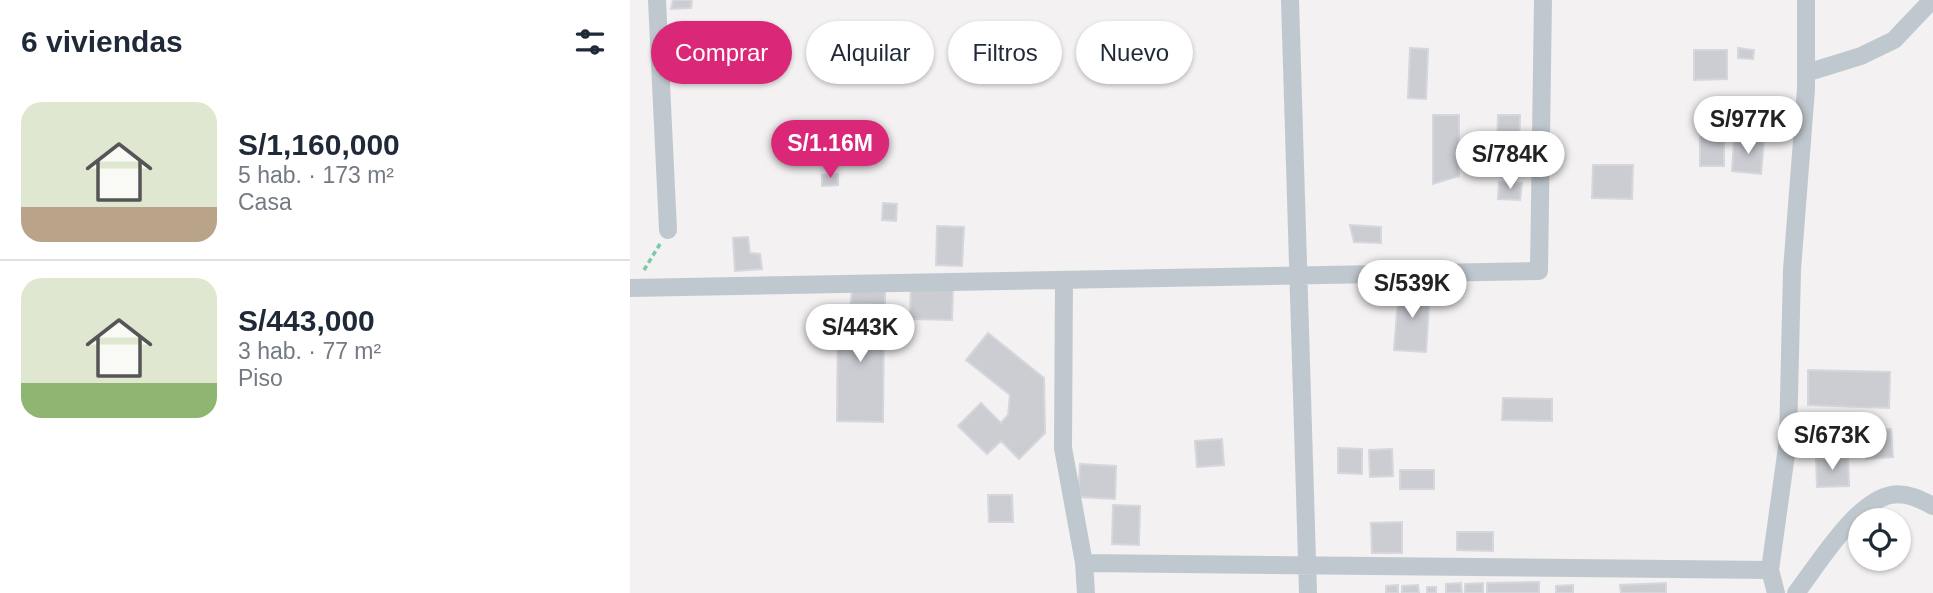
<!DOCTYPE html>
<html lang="es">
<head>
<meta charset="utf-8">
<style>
  :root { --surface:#fff; --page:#f2f2f3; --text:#1f2937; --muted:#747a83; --line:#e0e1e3; --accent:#db2777 }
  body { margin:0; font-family:Helvetica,sans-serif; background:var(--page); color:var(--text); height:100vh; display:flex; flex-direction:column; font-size:26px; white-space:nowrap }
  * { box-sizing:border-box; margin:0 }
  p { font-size:23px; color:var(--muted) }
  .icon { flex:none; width:38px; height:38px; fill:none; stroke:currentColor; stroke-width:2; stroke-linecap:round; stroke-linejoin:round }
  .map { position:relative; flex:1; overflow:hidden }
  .panel { display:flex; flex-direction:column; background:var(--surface); width:630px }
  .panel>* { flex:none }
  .banner { position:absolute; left:21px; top:21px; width:665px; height:63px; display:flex; gap:14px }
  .buttons { position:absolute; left:1218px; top:508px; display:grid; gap:14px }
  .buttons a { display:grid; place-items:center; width:63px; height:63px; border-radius:50%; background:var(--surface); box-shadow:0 2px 5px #0004; font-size:35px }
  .price { position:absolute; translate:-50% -60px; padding:0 16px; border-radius:24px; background:#fff; color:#222; font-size:23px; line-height:46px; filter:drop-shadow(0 2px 4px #0008) }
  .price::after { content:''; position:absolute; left:50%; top:42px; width:21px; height:16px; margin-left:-10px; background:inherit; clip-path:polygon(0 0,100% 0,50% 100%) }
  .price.current { background:var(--accent); color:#fff }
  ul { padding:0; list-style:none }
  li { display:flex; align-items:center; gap:21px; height:175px; padding:0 21px }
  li+li { border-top:2px solid var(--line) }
  li span { display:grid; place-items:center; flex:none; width:196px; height:140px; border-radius:21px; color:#555 }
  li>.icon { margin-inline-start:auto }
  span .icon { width:84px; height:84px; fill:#fffc; stroke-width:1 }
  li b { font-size:30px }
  h2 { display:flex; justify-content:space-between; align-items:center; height:84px; padding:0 21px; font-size:30px }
  .chip { padding:0 24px; border-radius:32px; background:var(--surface); box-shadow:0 2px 5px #0004; font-size:24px; line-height:63px }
  .chip.current { background:var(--accent); color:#fff }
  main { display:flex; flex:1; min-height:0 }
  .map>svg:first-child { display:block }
  .building { fill:#cbcdd3; stroke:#d5d7dc; stroke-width:2 }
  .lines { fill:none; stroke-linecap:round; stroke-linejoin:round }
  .path { stroke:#7ccaa4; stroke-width:3.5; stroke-dasharray:5 3.5; stroke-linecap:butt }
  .street { stroke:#c0c8cf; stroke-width:18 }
</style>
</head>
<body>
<main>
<section class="panel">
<h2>6 viviendas<svg class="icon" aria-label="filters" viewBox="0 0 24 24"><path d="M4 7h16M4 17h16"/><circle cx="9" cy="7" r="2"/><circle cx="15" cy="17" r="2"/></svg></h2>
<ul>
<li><span style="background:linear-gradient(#dfe7d0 75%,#b9a48a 0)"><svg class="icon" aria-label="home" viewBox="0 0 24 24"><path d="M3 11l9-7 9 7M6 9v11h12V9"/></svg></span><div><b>S/1,160,000</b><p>5 hab. · 173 m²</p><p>Casa</p></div></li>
<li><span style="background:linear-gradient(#dfe7d0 75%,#8fb573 0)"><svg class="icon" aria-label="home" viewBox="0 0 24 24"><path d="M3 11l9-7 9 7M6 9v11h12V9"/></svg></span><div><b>S/443,000</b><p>3 hab. · 77 m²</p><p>Piso</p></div></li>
</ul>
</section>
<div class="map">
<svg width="1303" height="593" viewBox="0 0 1303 593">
  <rect width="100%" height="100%" fill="#f3f1f1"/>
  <!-- building -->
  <path class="building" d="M 43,0 L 62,0 L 61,8 L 41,9 Z
    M 780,48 L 798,49 L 796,99 L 778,98 Z
    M 1108,48 L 1124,50 L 1123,59 L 1108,58 Z
    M 1064,50 L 1097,50 L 1097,79 L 1064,80 Z
    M 803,115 L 829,115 L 829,176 L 803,184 Z
    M 868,115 L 890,115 L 889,148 L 867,148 Z
    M 1070,135 L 1094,135 L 1094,166 L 1070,166 Z
    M 1104,138 L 1134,140 L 1131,174 L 1102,171 Z
    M 963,165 L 1003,165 L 1002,199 L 962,198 Z
    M 208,174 L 208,185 L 192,186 L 192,175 Z
    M 869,182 L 892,183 L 890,200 L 868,199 Z
    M 253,203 L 267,204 L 266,221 L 252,220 Z
    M 720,225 L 751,227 L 751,243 L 724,242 Z
    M 307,226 L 334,227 L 332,266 L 306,265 Z
    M 118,237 L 120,253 L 130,254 L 132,269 L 105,271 L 103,238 Z
    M 281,286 L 323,288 L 322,320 L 280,319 Z
    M 769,287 L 800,289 L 796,352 L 764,350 Z
    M 222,290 L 255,291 L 255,305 L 221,303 Z
    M 208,306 L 254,307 L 253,422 L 207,421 Z
    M 358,333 L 414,378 L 415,433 L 389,459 L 371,441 L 357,454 L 328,426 L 351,403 L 371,423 L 378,415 L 380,395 L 336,360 Z
    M 1178,370 L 1260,372 L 1259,408 L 1178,405 Z
    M 873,398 L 922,399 L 922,421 L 872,420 Z
    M 1261,429 L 1263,457 L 1236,459 L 1234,431 Z
    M 1227,430 L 1227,444 L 1207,444 L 1207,439 L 1204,440 L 1203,431 Z
    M 592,439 L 594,465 L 567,467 L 565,441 Z
    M 708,448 L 732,449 L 732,474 L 708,473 Z
    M 762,449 L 763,476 L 740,477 L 739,450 Z
    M 1218,458 L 1219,486 L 1187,487 L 1186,459 Z
    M 450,464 L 486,466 L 485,499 L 448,497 Z
    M 770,470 L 804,470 L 804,489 L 770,489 Z
    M 358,495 L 382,495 L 383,522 L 359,522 Z
    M 483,505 L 510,506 L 509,545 L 482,544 Z
    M 772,522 L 772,553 L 742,553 L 741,523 Z
    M 827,532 L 863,532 L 863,551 L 827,550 Z
    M 909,582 L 909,593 L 857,593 L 857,583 Z
    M 831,583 L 832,593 L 816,593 L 816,584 Z
    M 853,583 L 853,593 L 835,593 L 835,584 Z
    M 1036,583 L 1036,593 L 991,593 L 990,585 Z
    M 768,585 L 768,593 L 756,593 L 756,586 Z
    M 788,585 L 789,593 L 772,593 L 772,586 Z
    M 943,585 L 943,593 L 926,593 L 926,586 Z
    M 797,587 L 806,587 L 806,593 L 797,593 Z"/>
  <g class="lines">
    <!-- path -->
    <path class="path" d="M 14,270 L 30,244"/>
    <!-- street -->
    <path class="street" d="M 27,0 L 38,230
      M 660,0 L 678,593
      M 1176,73 L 1231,56 L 1264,40 L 1302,0
      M 434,280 L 433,448 L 454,563 L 456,593
      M 0,288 L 909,271 L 913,0
      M 454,563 L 1140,570
      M 1146,593 L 1140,570 L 1158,440 L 1162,270 L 1176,89 L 1176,0
      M 1166,593 C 1188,565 1225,502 1261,495 C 1276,492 1290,499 1303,506"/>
  </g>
</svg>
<div class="buttons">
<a><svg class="icon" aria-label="locate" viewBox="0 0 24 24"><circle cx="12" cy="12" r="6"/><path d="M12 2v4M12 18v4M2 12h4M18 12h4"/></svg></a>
</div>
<b class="price" style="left:1118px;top:156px">S/977K</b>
<b class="price current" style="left:200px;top:180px">S/1.16M</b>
<b class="price" style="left:880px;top:191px">S/784K</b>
<b class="price" style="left:782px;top:320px">S/539K</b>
<b class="price" style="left:230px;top:364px">S/443K</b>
<b class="price" style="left:1202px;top:472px">S/673K</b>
<div class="banner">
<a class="chip current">Comprar</a>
<a class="chip">Alquilar</a>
<a class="chip">Filtros</a>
<a class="chip">Nuevo</a>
</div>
</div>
</main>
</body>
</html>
